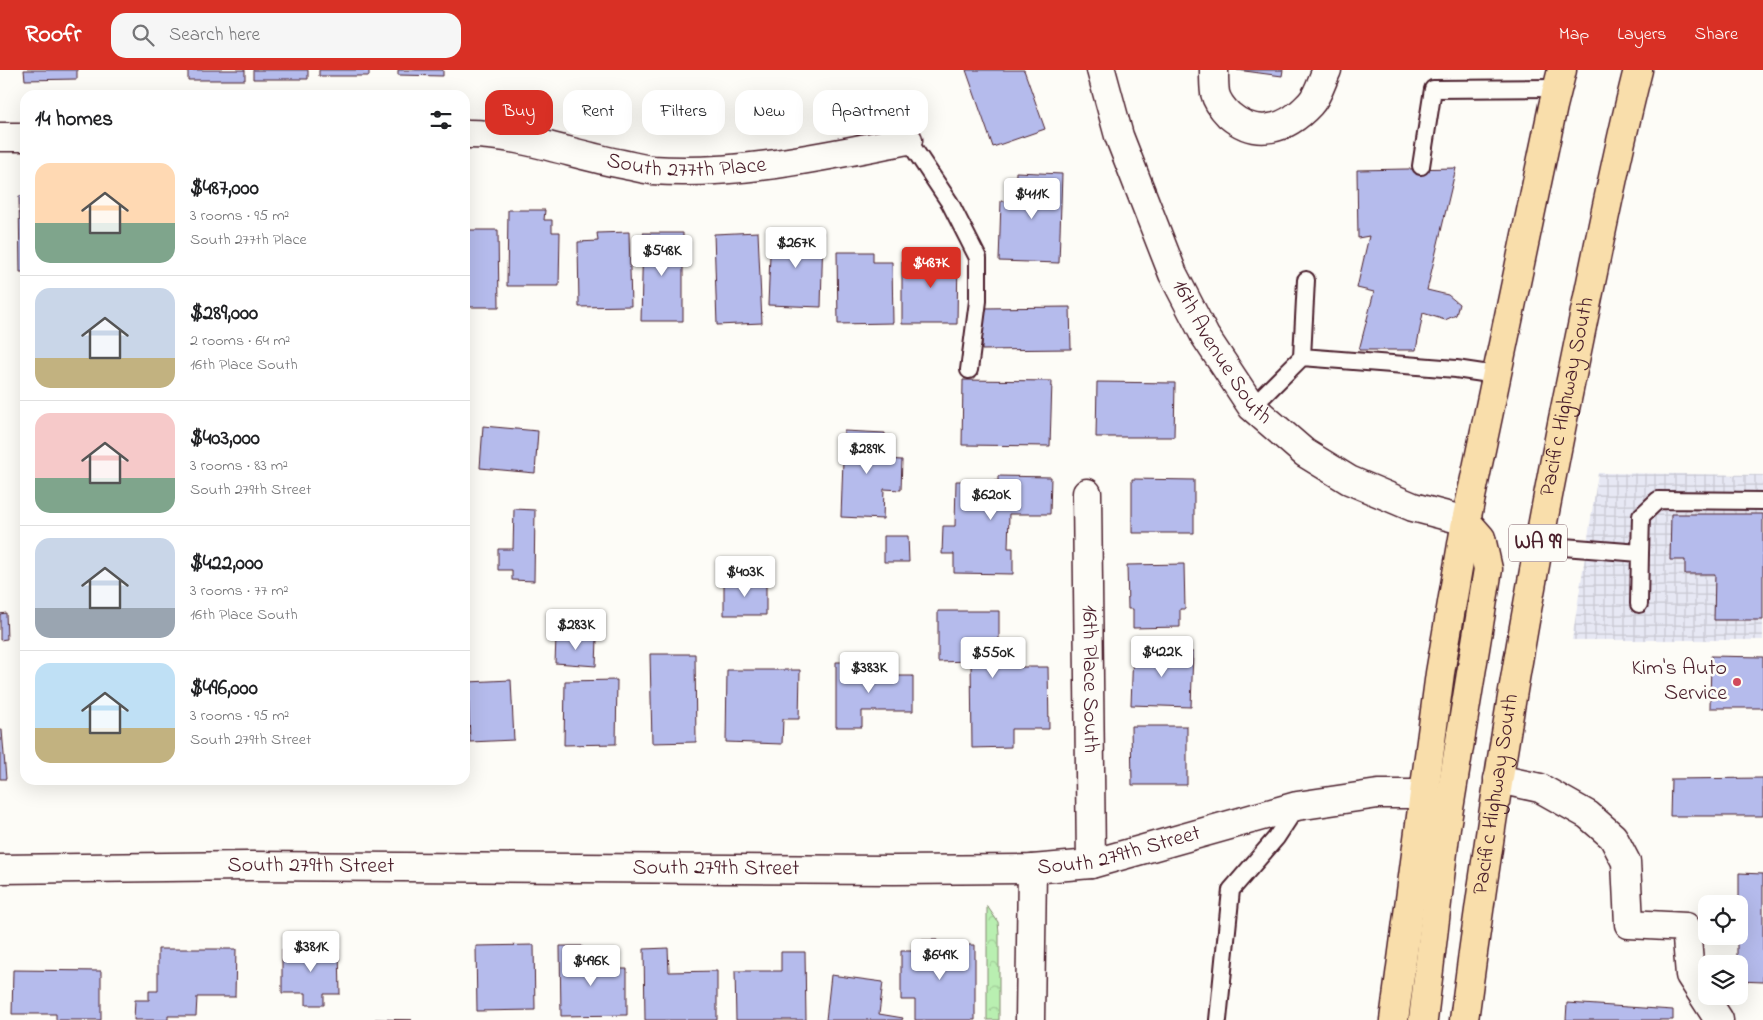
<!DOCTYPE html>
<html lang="en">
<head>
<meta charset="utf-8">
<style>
  :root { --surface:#fff; --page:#f6f6f6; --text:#202124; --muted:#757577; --line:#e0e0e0; --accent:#d93025 }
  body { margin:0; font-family:"Indie Flower",sans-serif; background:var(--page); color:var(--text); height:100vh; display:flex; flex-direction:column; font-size:19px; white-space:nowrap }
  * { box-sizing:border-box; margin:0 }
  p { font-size:16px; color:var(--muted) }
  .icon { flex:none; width:28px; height:28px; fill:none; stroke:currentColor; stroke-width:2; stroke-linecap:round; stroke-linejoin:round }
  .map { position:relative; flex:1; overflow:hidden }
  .panel { position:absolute; left:20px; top:20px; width:450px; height:695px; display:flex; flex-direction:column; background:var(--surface); border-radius:15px; box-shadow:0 5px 20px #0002 }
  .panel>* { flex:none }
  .top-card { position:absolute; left:485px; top:20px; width:475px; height:45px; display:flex; gap:10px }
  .controls { position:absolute; left:1698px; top:825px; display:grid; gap:10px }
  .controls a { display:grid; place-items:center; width:50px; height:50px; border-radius:10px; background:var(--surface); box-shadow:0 5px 20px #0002; font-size:25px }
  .price { position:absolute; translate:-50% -42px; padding:0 11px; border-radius:5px; background:#fff; color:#222; font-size:16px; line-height:32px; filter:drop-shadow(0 1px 2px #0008) }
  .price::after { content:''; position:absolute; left:50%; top:30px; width:15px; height:11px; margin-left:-8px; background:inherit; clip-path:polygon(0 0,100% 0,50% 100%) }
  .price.selected { background:var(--accent); color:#fff }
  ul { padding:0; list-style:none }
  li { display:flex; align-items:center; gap:15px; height:125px; padding:0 15px }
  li+li { border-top:1px solid var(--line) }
  li span { display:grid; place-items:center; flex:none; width:140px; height:100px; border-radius:15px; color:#555 }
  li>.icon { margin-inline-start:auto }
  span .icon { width:60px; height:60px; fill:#fffc; stroke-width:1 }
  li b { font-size:21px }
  h2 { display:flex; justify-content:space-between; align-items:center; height:60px; padding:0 15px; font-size:21px }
  .pill { padding:0 18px; border-radius:15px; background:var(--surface); box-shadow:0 5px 20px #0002; font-size:18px; line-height:45px }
  .pill.selected { background:var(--accent); color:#fff }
  header { display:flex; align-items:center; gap:30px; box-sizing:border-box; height:70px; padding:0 25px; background:var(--accent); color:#fff }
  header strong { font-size:24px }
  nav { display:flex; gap:28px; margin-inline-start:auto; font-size:18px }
  .search { width:350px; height:45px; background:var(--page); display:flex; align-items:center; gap:12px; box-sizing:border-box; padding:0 18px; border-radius:15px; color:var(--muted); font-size:19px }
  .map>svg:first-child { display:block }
  .industrial { fill:url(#industrial-grid) }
  .forest { fill:url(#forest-crowns); stroke:#82876e }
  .building { fill:#b5bbec; stroke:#4a1f2b }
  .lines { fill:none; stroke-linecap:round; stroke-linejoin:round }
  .service-casing { stroke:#4a1f2b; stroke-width:20 }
  .minor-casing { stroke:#4a1f2b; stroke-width:31 }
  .secondary-casing { stroke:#4a1f2b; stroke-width:31 }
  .primary-casing { stroke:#4a1f2b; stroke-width:31 }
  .service { stroke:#fdfcf7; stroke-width:16 }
  .minor { stroke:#fdfcf7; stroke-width:28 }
  .secondary { stroke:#fdfcf7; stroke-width:28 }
  .primary { stroke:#f9deab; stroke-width:28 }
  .poi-dot { fill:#d1495b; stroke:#fdfcf7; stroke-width:2 }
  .labels { text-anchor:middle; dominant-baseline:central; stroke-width:5; stroke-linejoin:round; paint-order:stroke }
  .shield { fill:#fdfcf7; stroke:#806168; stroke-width:1 }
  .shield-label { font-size:21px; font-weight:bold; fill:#4a1f2b }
  .street-label { font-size:22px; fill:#4a1f2b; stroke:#fdfcf7 }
  .poi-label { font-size:22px; fill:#4a1f2b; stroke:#fdfcf7; text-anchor:end }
</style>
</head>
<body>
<header>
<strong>Roofr</strong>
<div class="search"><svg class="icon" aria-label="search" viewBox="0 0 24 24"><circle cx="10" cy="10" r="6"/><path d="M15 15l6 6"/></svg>Search here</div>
<nav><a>Map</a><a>Layers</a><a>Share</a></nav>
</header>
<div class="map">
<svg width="1763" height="950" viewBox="0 0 1763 950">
  <defs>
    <pattern id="industrial-grid" width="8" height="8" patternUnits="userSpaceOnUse" patternTransform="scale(1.25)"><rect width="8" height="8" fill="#e7e8f4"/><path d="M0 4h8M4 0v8" fill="none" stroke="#c8c7d1"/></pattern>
    <pattern id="forest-crowns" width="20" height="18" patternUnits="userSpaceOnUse" patternTransform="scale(1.25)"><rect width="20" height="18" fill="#b9efb1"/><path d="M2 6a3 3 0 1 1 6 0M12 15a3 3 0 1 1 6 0" fill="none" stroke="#a1cc98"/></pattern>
  </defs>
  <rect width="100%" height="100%" fill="#fdfcf7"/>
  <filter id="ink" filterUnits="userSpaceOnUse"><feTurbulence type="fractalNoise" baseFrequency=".02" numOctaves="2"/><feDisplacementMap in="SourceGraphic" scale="10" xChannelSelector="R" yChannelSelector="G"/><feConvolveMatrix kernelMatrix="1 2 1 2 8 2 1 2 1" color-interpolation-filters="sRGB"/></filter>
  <g filter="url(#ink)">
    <!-- industrial -->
    <path class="industrial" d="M 1598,403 L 1763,405 L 1763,570 L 1572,570 Z"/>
    <!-- forest -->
    <path class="forest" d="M 987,836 L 998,852 L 999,863 L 999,950 L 987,950 Z"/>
    <!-- building -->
    <path class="building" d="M 24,0 L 77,0 L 77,9 L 25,10 Z
      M 188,0 L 245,0 L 245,10 L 188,10 Z
      M 253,0 L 308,0 L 308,9 L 253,9 Z
      M 319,0 L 369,0 L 369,6 L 319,6 Z
      M 398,0 L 443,0 L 443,6 L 398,5 Z
      M 966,0 L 1024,0 L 1045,59 L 993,77 Z
      M 1237,0 L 1283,0 L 1282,6 Z
      M 1456,98 L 1427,220 L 1448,225 L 1459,234 L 1456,245 L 1445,250 L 1423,243 L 1416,280 L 1359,280 L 1374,222 L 1357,218 L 1369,166 L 1358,168 L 1357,100 Z
      M 1016,102 L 1062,104 L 1059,193 L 999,191 L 1001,131 L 1015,132 Z
      M 19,126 L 25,126 L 25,202 L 20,202 Z
      M 508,140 L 545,140 L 544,150 L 552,150 L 552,162 L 560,162 L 559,216 L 507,216 Z
      M 465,160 L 498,160 L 499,237 L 465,237 Z
      M 771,160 L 823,162 L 821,237 L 768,235 Z
      M 629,162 L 631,236 L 579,237 L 578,172 L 598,171 L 597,163 Z
      M 758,162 L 762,253 L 717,255 L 714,164 Z
      M 643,163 L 683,163 L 683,251 L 641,251 Z
      M 922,180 L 958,180 L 957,254 L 902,254 L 902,191 L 922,191 Z
      M 837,182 L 873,182 L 873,192 L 892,192 L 893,253 L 838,254 Z
      M 1070,237 L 1071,279 L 982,280 L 982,238 Z
      M 963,310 L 1052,311 L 1050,376 L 962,375 Z
      M 1097,312 L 1175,313 L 1174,367 L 1096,367 Z
      M 483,356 L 538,361 L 535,403 L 480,398 Z
      M 844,361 L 885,363 L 884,389 L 902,390 L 901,420 L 884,419 L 883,449 L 841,447 Z
      M 998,406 L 1051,407 L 1050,444 L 1009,444 L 1008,478 L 1013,478 L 1013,504 L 954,503 L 954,484 L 942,484 L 943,456 L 955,456 L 956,411 L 998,411 Z
      M 1132,409 L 1194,410 L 1194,463 L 1132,463 Z
      M 514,439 L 535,440 L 534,511 L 512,510 L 512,500 L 498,500 L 498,479 L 513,479 Z
      M 1671,444 L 1763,444 L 1763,550 L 1714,550 L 1715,504 L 1685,504 L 1685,490 L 1670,490 Z
      M 884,466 L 908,466 L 909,492 L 884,492 Z
      M 1184,494 L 1185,539 L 1180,539 L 1180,557 L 1133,558 L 1133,539 L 1128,539 L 1127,495 Z
      M 724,510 L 766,510 L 766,545 L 724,545 Z
      M 938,541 L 999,541 L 999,597 L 1048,597 L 1049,659 L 1011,659 L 1011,677 L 972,678 L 971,591 L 938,592 Z
      M 6,543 L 7,569 L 0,570 L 0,544 Z
      M 556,567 L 597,569 L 596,596 L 555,593 Z
      M 1133,580 L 1193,582 L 1191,637 L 1131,635 Z
      M 650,584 L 695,584 L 696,672 L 652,673 Z
      M 1711,586 L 1763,587 L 1763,638 L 1710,638 Z
      M 836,592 L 859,592 L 859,606 L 913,606 L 913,641 L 862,641 L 862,657 L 836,657 Z
      M 727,600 L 800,600 L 799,649 L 783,649 L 782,674 L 726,672 Z
      M 511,610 L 514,670 L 470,672 L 468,612 Z
      M 617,610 L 616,674 L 564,675 L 565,611 Z
      M 1131,656 L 1187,656 L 1187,715 L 1132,715 Z
      M 0,660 L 2,660 L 6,709 L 0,709 Z
      M 1763,708 L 1763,746 L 1670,746 L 1671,709 Z
      M 1739,803 L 1763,804 L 1763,912 L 1739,911 L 1739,894 L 1737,894 L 1737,866 L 1739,866 Z
      M 920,870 L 937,870 L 937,875 L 975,875 L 975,950 L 915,950 L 915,930 L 901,930 L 901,881 L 920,881 Z
      M 534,875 L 535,940 L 477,941 L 476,876 Z
      M 560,876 L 582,876 L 582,899 L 627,899 L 627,945 L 561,946 Z
      M 668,878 L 669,902 L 717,901 L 717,950 L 645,950 L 644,879 Z
      M 158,879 L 236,879 L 235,927 L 197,927 L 196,946 L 168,946 L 168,950 L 134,950 L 135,930 L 149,930 L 149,921 L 158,921 Z
      M 282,879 L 339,879 L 340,924 L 324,924 L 324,935 L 306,935 L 306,923 L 282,923 Z
      M 781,882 L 805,882 L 806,950 L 736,950 L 735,901 L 781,901 Z
      M 13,900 L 101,901 L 101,950 L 56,950 L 56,944 L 12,944 Z
      M 831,905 L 883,912 L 879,944 L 903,948 L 902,950 L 826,950 Z
      M 1567,933 L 1673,940 L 1673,950 L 1566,950 Z
      M 375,949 L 412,950 L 375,950 Z"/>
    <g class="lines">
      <!-- service casing -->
      <g class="service-casing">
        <path id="service" d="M 908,70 L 950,133 L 978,188 L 978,231 L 969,300
          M 1421,96 L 1433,19 L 1557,18
          M 1302,287 L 1456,299 L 1496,305
          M 1252,337 L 1302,287 L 1306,210
          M 1538,475 L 1640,483 L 1641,446 L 1658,430 L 1763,431
          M 1639,534 L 1640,483
          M 1218,950 L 1231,820 L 1276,768 L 1297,736"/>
      </g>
      <!-- minor casing -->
      <g class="minor-casing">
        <g id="minor">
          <path d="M 1214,0 C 1214,7 1214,16 1215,23 C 1217,32 1223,39 1229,45 C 1257,69 1287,59 1310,34 C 1318,26 1322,10 1327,0"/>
          <path id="s1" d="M 465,64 C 518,63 570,84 622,94 C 632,96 642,99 652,100 C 738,106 824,86 908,70"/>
          <path d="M 0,67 L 25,67"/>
          <path id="s2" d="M 1087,423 L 1091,794"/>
          <path d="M 1498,709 L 1540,718 L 1588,745 L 1613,767 L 1626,792 L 1629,854 L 1686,857 L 1690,905 L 1719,950"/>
          <path id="s3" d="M 0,799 L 248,796 L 894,800 L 1032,799 L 1091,794 L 1297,736 L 1378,724 L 1423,724"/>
          <path d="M 1030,950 L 1032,799"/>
        </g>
      </g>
      <!-- secondary casing -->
      <g class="secondary-casing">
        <g id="secondary">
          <path id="s4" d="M 1101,0 L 1119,66 L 1173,204 L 1205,266 L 1252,337 L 1305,383 L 1349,410 L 1413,437 L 1466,451"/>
        </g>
      </g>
      <!-- primary casing -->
      <g class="primary-casing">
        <g id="primary">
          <path d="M 1394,950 L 1440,603 L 1466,451 L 1553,36 L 1562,0"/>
          <path d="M 1423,950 L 1446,757 L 1488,499 L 1481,468 L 1466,451"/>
          <path id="s5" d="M 1464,950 C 1494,719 1533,489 1581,261 C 1599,174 1616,86 1638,0"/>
        </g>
      </g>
      <!-- service -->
      <use href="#service" class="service"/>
      <!-- minor -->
      <use href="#minor" class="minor"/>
      <!-- secondary -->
      <use href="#secondary" class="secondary"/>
      <!-- primary -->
      <use href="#primary" class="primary"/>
    </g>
  </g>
  <!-- markers -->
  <circle class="poi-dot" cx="1737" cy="612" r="5"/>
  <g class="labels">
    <!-- shield labels -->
    <rect class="shield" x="1509" y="454.5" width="58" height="37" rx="4"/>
    <g class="shield-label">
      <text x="1538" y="473">WA 99</text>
    </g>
    <!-- street labels -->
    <g class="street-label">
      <text stroke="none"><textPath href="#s1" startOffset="225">South 277th Place</textPath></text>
      <text stroke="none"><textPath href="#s4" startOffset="309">16th Avenue South</textPath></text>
      <text stroke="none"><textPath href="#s5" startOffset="632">Pacific Highway South</textPath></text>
      <text stroke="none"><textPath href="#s2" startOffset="186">16th Place South</textPath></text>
      <text stroke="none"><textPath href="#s5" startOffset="228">Pacific Highway South</textPath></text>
      <text stroke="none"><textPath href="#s3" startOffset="1121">South 279th Street</textPath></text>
      <text stroke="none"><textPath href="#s3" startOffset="311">South 279th Street</textPath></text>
      <text stroke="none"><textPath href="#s3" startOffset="716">South 279th Street</textPath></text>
    </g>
    <!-- poi labels -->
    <g class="poi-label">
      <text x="1727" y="599">Kim's Auto<tspan x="1727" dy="25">Service</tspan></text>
    </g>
  </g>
</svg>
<div class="controls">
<a><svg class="icon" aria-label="locate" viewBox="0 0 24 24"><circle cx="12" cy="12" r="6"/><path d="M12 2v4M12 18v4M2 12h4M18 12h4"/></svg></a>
<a><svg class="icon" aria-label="layers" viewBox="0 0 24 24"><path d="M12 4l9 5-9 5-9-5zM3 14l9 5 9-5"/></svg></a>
</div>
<b class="price" style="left:1032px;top:150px">$411K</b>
<b class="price" style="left:796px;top:199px">$267K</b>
<b class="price" style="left:662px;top:207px">$548K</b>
<b class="price selected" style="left:931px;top:219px">$487K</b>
<b class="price" style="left:867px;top:405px">$289K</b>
<b class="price" style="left:991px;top:451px">$620K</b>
<b class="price" style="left:745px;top:528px">$403K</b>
<b class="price" style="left:576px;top:581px">$283K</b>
<b class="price" style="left:1162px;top:608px">$422K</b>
<b class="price" style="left:993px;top:609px">$550K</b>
<b class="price" style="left:869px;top:624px">$383K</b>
<b class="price" style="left:311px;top:903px">$381K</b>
<b class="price" style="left:940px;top:911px">$649K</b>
<b class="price" style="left:591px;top:917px">$496K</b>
<div class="top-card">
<a class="pill selected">Buy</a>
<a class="pill">Rent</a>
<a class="pill">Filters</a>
<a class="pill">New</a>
<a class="pill">Apartment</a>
</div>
<section class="panel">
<h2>14 homes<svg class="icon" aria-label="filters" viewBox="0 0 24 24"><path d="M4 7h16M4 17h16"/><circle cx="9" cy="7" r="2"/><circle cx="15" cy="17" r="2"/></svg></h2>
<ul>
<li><span style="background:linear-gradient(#ffd9b3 60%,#7fa58c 0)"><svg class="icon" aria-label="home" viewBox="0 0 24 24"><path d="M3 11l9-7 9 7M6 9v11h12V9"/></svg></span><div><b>$487,000</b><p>3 rooms · 95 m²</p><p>South 277th Place</p></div></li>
<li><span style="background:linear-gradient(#c9d6e8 70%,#c2b280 0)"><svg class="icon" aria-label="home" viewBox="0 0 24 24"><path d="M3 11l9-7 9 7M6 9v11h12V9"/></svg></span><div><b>$289,000</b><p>2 rooms · 64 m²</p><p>16th Place South</p></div></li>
<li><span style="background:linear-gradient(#f6c9c9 65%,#7fa58c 0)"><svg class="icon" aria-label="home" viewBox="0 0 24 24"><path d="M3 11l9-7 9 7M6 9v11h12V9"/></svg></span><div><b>$403,000</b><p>3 rooms · 83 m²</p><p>South 279th Street</p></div></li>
<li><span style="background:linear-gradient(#c9d6e8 70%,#9aa5b1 0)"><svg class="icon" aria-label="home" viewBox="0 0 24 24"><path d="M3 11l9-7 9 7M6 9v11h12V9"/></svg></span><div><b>$422,000</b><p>3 rooms · 77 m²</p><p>16th Place South</p></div></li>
<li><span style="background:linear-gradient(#bfe0f5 65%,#c2b280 0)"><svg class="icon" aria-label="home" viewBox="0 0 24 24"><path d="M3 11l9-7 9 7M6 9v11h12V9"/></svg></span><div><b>$496,000</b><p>3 rooms · 95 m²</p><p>South 279th Street</p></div></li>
</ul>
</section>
</div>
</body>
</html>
